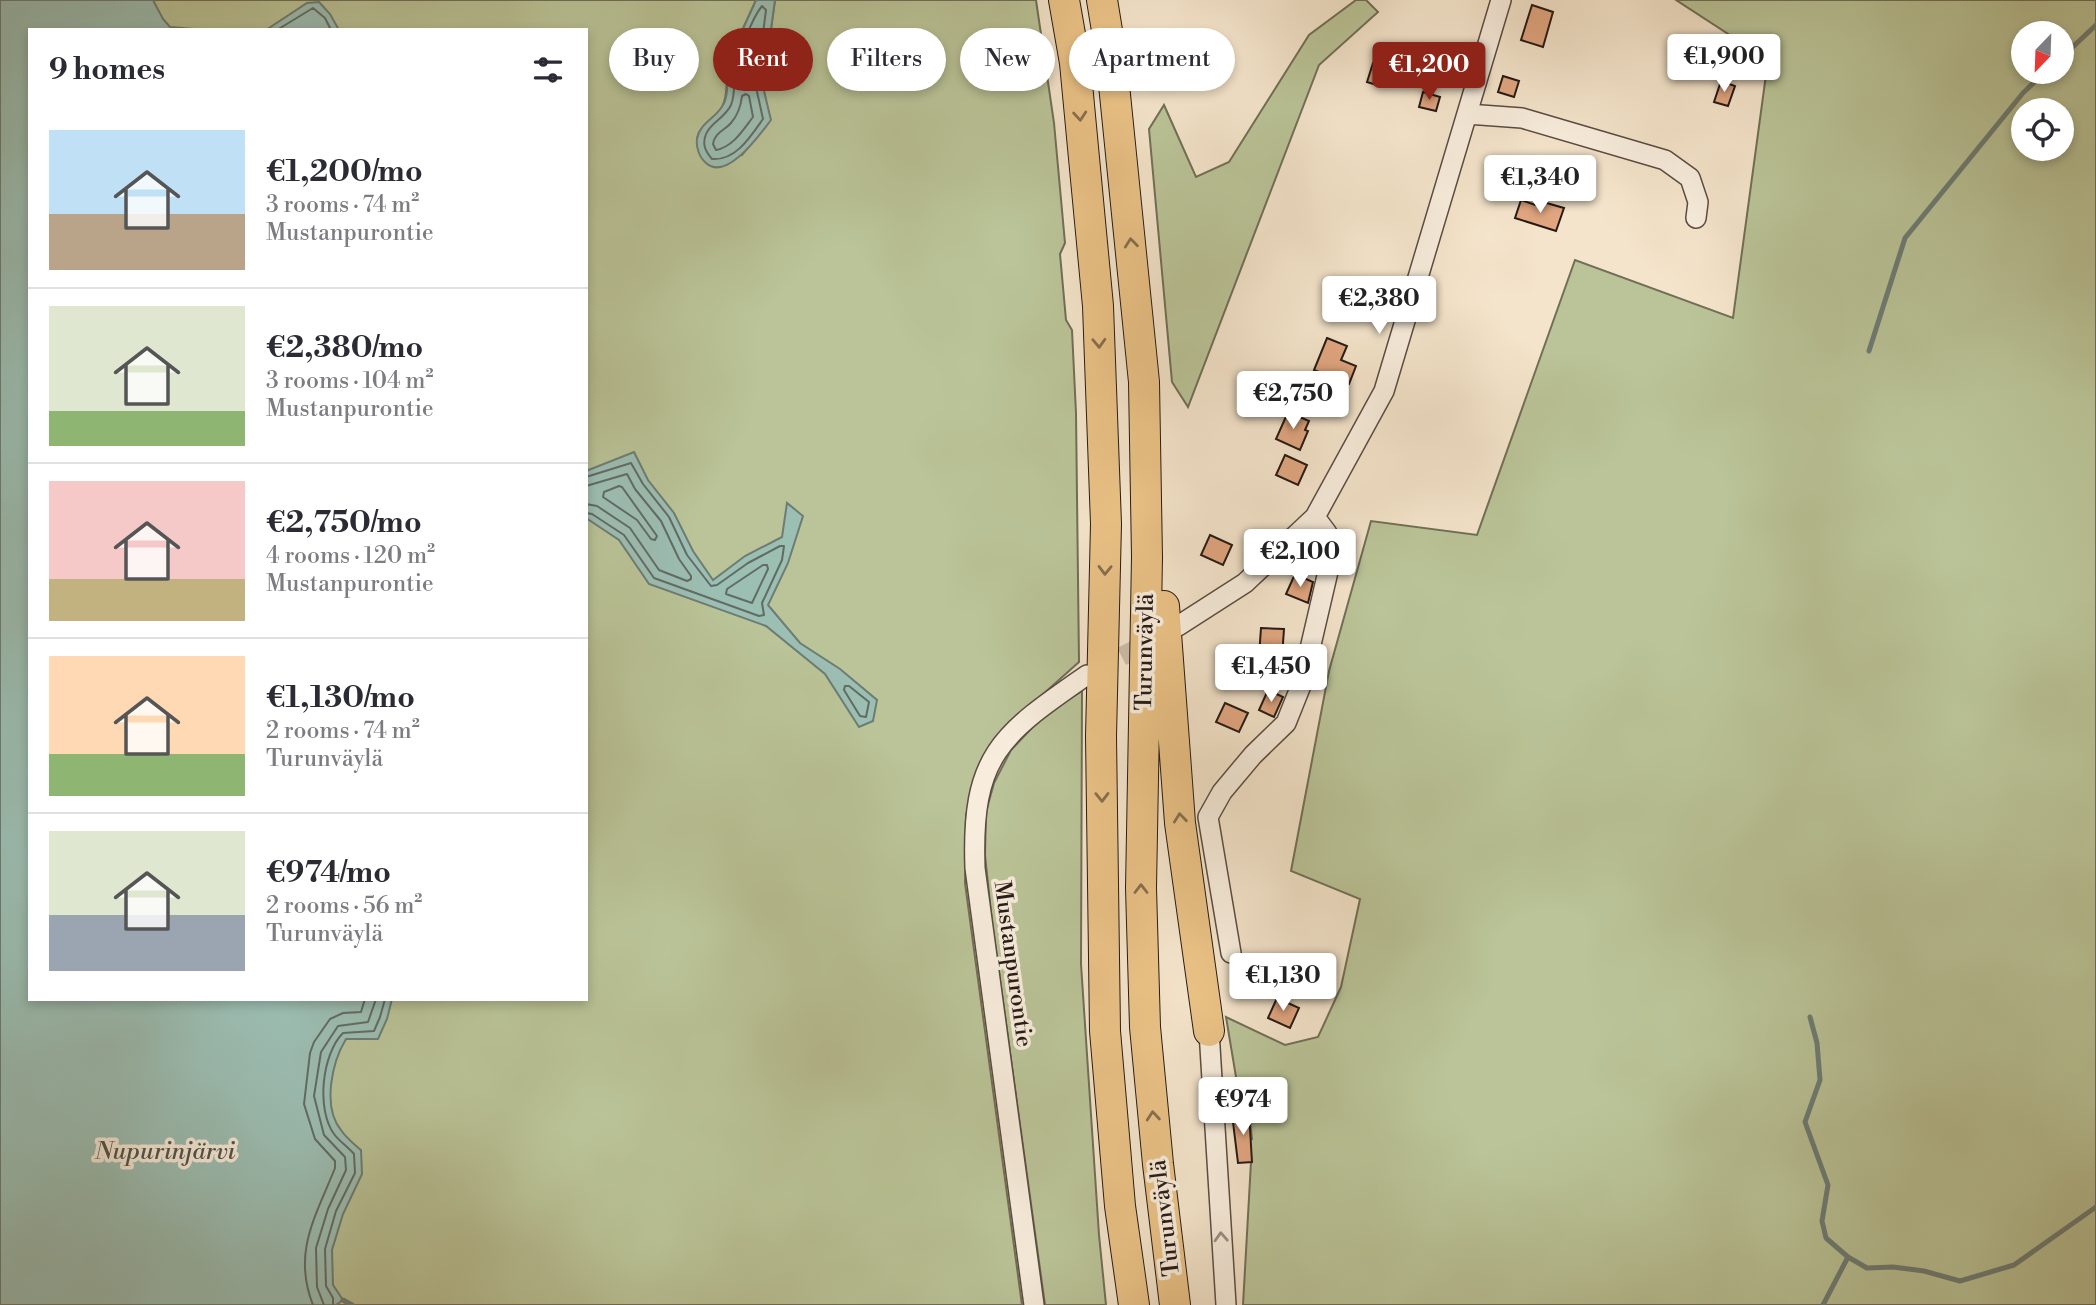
<!DOCTYPE html>
<html lang="en">
<head>
<meta charset="utf-8">
<style>
  :root { --surface:#fff; --page:#f7f7f7; --text:#2b2b33; --muted:#7c7c81; --line:#e1e1e2; --accent:#8f2418 }
  body { margin:0; font-family:"Libre Bodoni",serif; background:var(--page); color:var(--text); height:100vh; display:flex; flex-direction:column; font-size:26px; white-space:nowrap }
  * { box-sizing:border-box; margin:0 }
  p { font-size:23px; color:var(--muted) }
  .icon { flex:none; width:38px; height:38px; fill:none; stroke:currentColor; stroke-width:2; stroke-linecap:round; stroke-linejoin:round }
  .map { position:relative; flex:1; overflow:hidden }
  .drawer { position:absolute; left:28px; top:28px; width:560px; height:973px; display:flex; flex-direction:column; background:var(--surface); border-radius:0px; box-shadow:0 4px 10px #0003 }
  .drawer>* { flex:none }
  .hud { position:absolute; left:609px; top:28px; width:665px; height:63px; display:flex; gap:14px }
  .needle { width:46px; rotate:203deg }
  .tools { position:absolute; left:2011px; top:21px; display:grid; gap:14px }
  .tools a { display:grid; place-items:center; width:63px; height:63px; border-radius:50%; background:var(--surface); box-shadow:0 4px 10px #0003; font-size:35px }
  .price { position:absolute; translate:-50% -60px; padding:0 16px; border-radius:7px; background:#fff; color:#222; font-size:23px; line-height:46px; filter:drop-shadow(0 2px 4px #0008) }
  .price::after { content:''; position:absolute; left:50%; top:42px; width:21px; height:16px; margin-left:-10px; background:inherit; clip-path:polygon(0 0,100% 0,50% 100%) }
  .price.selected { background:var(--accent); color:#fff }
  ul { padding:0; list-style:none }
  li { display:flex; align-items:center; gap:21px; height:175px; padding:0 21px }
  li+li { border-top:2px solid var(--line) }
  li span { display:grid; place-items:center; flex:none; width:196px; height:140px; border-radius:0px; color:#555 }
  li>.icon { margin-inline-start:auto }
  span .icon { width:84px; height:84px; fill:#fffc; stroke-width:1 }
  li b { font-size:30px }
  h2 { display:flex; justify-content:space-between; align-items:center; height:84px; padding:0 21px; font-size:30px }
  .tag { padding:0 24px; border-radius:32px; background:var(--surface); box-shadow:0 4px 10px #0003; font-size:24px; line-height:63px }
  .tag.selected { background:var(--accent); color:#fff }
  .map>svg:first-child { display:block }
  .green { fill:#bac498; stroke:#706f57; stroke-width:2; fill-rule:evenodd }
  .water { fill:#9cbfb4; stroke:#6d7d75; stroke-width:2 }
  .lines { fill:none; stroke-linecap:round; stroke-linejoin:round }
  .shore { stroke:#616c65; stroke-width:2 }
  .stream { stroke:#6d7d75; stroke-width:5 }
  .building { fill:#e1a680; stroke:#261a16; stroke-width:2 }
  .minor-tunnel { stroke:#cbbca7; stroke-width:19; stroke-dasharray:19 10; stroke-linecap:butt }
  .minor-casing { stroke:#5a4c43; stroke-width:22 }
  .highway-casing { stroke:#261a16; stroke-width:32 }
  .minor { stroke:#f8eddd; stroke-width:19 }
  .highway { stroke:#eac286; stroke-width:30 }
  .oneway { stroke:#886e4e }
  .oneway2 { stroke:#9a8e83 }
  .labels { text-anchor:middle; dominant-baseline:central; stroke-width:7; stroke-linejoin:round; paint-order:stroke }
  .street-label { font-size:23px; fill:#261a16; stroke:#f8eddd }
  .water-label { font-size:24px; font-style:italic; fill:#4f544d; stroke:#f8eddd }
</style>
</head>
<body>
<div class="map">
<svg width="2096" height="1305" viewBox="0 0 2096 1305">
  <rect width="100%" height="100%" fill="#f4e4cb"/>
  <filter id="stains"><feTurbulence type="fractalNoise" baseFrequency=".00286" numOctaves="4"/><feColorMatrix values="0 0 0 0 .2 0 0 0 0 .09 0 0 0 0 .02 0 0 0 .5 -.17"/></filter>
  <radialGradient id="worn" r=".72"><stop offset=".6" stop-color="#630" stop-opacity="0"/><stop offset="1" stop-color="#630" stop-opacity=".3"/></radialGradient>
  <!-- green -->
  <path class="green" d="M 0,0 L 756,0 C 747,21 735,43 729,65 C 725,79 729,94 722,107 C 712,125 688,126 701,156 L 742,155 L 770,120 L 763,87 L 775,0 L 1036,0 L 1054,123 L 1065,243 L 1060,254 L 1066,320 L 1072,330 L 1076,413 L 1079,662 L 1002,731 L 979,770 L 966,815 L 965,883 L 1022,1305 L 270,1305 L 301,1109 L 354,999 L 586,999 L 586,30 L 30,30 Z
    M 1356,0 L 1366,0 L 1378,12 L 1319,65 L 1188,407 L 1172,382 L 1149,129 L 1164,105 L 1196,177 L 1229,162 L 1309,35 Z
    M 1676,0 L 2096,0 L 2096,1305 L 1243,1305 L 1251,1162 L 1249,1140 L 1252,1139 L 1249,1113 L 1242,1113 L 1226,1017 L 1285,1045 L 1318,1037 L 1341,987 L 1360,899 L 1291,871 L 1329,671 L 1371,521 L 1477,535 L 1575,260 L 1733,318 L 1768,60 ZM 2023,33 L 2062,33 L 2062,72 L 2023,72 ZM 2023,110 L 2062,110 L 2062,149 L 2023,149 Z
    M 1082,691 L 1081,964 L 1099,1235 L 1106,1305 L 1045,1305 L 992,922 L 985,855 L 986,812 L 994,783 L 1011,750 L 1046,713 Z"/>
  <!-- water -->
  <path class="water" d="M 0,0 L 153,0 L 163,19 L 170,27 L 206,30 L 30,30 L 30,999 L 392,999 L 387,1019 L 378,1039 L 346,1039 C 332,1062 322,1107 341,1130 C 346,1138 354,1144 361,1150 L 362,1174 L 343,1214 L 332,1250 L 333,1285 L 343,1300 L 336,1305 L 0,1305 Z
    M 756,0 L 775,0 L 763,87 L 771,120 C 760,134 727,182 706,163 C 699,157 696,147 697,139 C 700,121 719,118 725,101 C 729,90 726,76 729,64 C 736,42 747,21 756,0 Z
    M 319,2 L 330,14 L 339,30 L 266,30 L 307,3 Z
    M 634,452 L 648,480 L 674,513 L 693,551 L 713,580 L 745,556 L 782,537 L 787,503 L 803,516 L 788,563 L 768,605 L 800,643 L 840,669 L 877,700 L 873,721 L 859,727 L 825,674 L 766,626 L 649,584 L 619,540 L 586,518 L 586,471 Z"/>
  <g class="lines">
    <!-- shore -->
    <path class="shore" d="M 762,6 L 766,10 L 756,87 L 763,119 C 751,136 736,161 712,159 C 705,151 702,144 706,134 C 711,122 725,118 731,105 C 736,93 733,79 736,67 C 740,51 752,18 762,6 Z
      M 277,30 L 313,8 L 325,18 L 331,30
      M 746,94 L 749,96 L 753,117 C 743,130 733,147 716,150 L 713,144 C 715,132 724,131 731,123 C 737,116 741,105 742,96 Z
      M 586,477 L 631,463 L 643,484 L 669,517 L 687,555 L 711,586 L 717,585 L 748,563 L 780,546 L 784,546 L 782,560 L 762,603 L 764,615 L 759,616 L 654,578 L 624,535 L 592,514 L 586,513
      M 586,486 L 627,474 L 635,489 L 661,521 L 679,559 L 691,576 L 691,579 L 687,581 L 659,570 L 630,528 L 597,506 L 586,504
      M 619,486 L 622,487 L 657,536 L 655,540 L 651,539 L 637,520 L 603,497 L 604,492 Z
      M 763,565 L 767,565 L 768,569 L 752,603 L 726,594 L 727,589 Z
      M 845,686 L 849,686 L 869,702 L 866,717 L 860,716 L 844,690 Z
      M 313,1305 C 292,1252 316,1216 335,1168 L 335,1161 L 315,1139 L 304,1104 L 310,1053 L 314,1042 L 330,1019 L 343,1013 L 361,1012 L 365,999
      M 324,1305 L 317,1287 L 316,1248 L 328,1209 L 346,1170 L 345,1157 L 324,1135 L 314,1096 L 321,1052 L 338,1026 L 368,1022 L 376,999
      M 333,1305 L 333,1298 L 326,1286 L 325,1249 L 336,1211 L 355,1173 L 354,1154 C 348,1147 339,1141 334,1134 C 316,1109 322,1054 343,1033 L 374,1031 L 380,1017 L 385,999"/>
    <!-- stream -->
    <path class="stream" d="M 2062,57 L 2096,25
      M 1869,351 L 1905,238 L 2023,93 L 2045,72
      M 1810,1017 L 1817,1043 L 1820,1080 L 1805,1122 L 1828,1185 L 1822,1221 L 1826,1238 L 1848,1257 L 1867,1268 L 1893,1267 L 1924,1271 L 1960,1281 L 2014,1265 L 2096,1207
      M 343,1300 L 352,1305
      M 1823,1305 L 1848,1257"/>
  </g>
  <!-- building -->
  <path class="building" d="M 1532,5 L 1553,12 L 1543,47 L 1521,40 Z
    M 1373,63 L 1387,67 L 1380,86 L 1367,82 Z
    M 1503,76 L 1519,81 L 1514,97 L 1498,92 Z
    M 1721,81 L 1735,86 L 1728,106 L 1714,102 Z
    M 1423,92 L 1440,97 L 1436,111 L 1419,107 Z
    M 1521,200 L 1541,207 L 1543,202 L 1564,208 L 1556,231 L 1515,218 Z
    M 1327,338 L 1347,346 L 1341,360 L 1356,366 L 1349,384 L 1314,370 Z
    M 1288,412 L 1309,421 L 1305,430 L 1308,431 L 1300,450 L 1276,439 Z
    M 1285,455 L 1307,465 L 1298,485 L 1276,475 Z
    M 1210,535 L 1232,545 L 1223,565 L 1201,555 Z
    M 1295,574 L 1313,582 L 1308,603 L 1286,594 Z
    M 1261,628 L 1284,629 L 1281,671 L 1258,670 Z
    M 1268,690 L 1283,697 L 1274,717 L 1259,710 Z
    M 1225,703 L 1248,713 L 1239,732 L 1216,722 Z
    M 1277,998 L 1299,1008 L 1290,1028 L 1268,1018 Z
    M 1249,1112 L 1252,1162 L 1238,1163 L 1232,1114 Z"/>
  <g class="lines">
    <!-- minor-tunnel -->
    <path class="minor-tunnel" d="M 1096,670 L 1153,640"/>
    <!-- minor casing -->
    <g class="minor-casing">
      <path id="minor" d="M 1467,114 L 1522,118 L 1665,160 L 1690,178 L 1698,202 L 1696,218
        M 1178,626 L 1245,583 L 1315,517 L 1384,391 L 1501,0
        M 1231,953 L 1208,817 L 1222,792 L 1253,755 L 1286,723 L 1302,683 L 1330,563 L 1327,533 L 1315,517
        M 1209,1031 L 1226,1305
        M 1034,1305 L 975,868 C 971,756 1000,735 1087,675"/>
    </g>
    <!-- highway casing -->
    <g class="highway-casing">
      <path id="highway" d="M 1064,0 L 1075,63 L 1098,306 L 1106,524 L 1101,736 L 1105,1031 L 1120,1206 L 1134,1305
        M 1102,0 L 1111,55 L 1144,382 L 1147,557 L 1141,888 L 1145,1027 L 1158,1164 L 1175,1305
        M 1164,606 L 1180,823 L 1209,1031"/>
    </g>
    <!-- minor -->
    <use href="#minor" class="minor"/>
    <!-- highway -->
    <use href="#highway" class="highway"/>
  </g>
  <!-- one-way arrows -->
  <defs><path id="oneway-chevron" d="M-2-3.5L2.5 0L-2 3.5" fill="none" stroke-width="1.6" stroke-linecap="round" stroke-linejoin="round" transform="scale(1.75)"/></defs>
  <g class="oneway">
    <use href="#oneway-chevron" transform="translate(1080 116) rotate(85)"/>
    <use href="#oneway-chevron" transform="translate(1131 243) rotate(-96)"/>
    <use href="#oneway-chevron" transform="translate(1099 343) rotate(88)"/>
    <use href="#oneway-chevron" transform="translate(1105 570) rotate(91)"/>
    <use href="#oneway-chevron" transform="translate(1102 797) rotate(89)"/>
    <use href="#oneway-chevron" transform="translate(1180 818) rotate(-96)"/>
    <use href="#oneway-chevron" transform="translate(1141 889) rotate(-90)"/>
    <use href="#oneway-chevron" transform="translate(1153 1116) rotate(-95)"/>
  </g>
  <use class="oneway2" href="#oneway-chevron" transform="translate(1221 1237) rotate(-93)"/>
  <g class="labels">
    <!-- street labels -->
    <g class="street-label">
      <text transform="translate(1145 652) rotate(-89)">Turunväylä</text>
      <text transform="translate(1013 964) rotate(82)">Mustanpurontie</text>
      <text transform="translate(1165 1218) rotate(-97)">Turunväylä</text>
    </g>
    <!-- water labels -->
    <g class="water-label">
      <text x="165" y="1152">Nupurinjärvi</text>
    </g>
  </g>
  <rect width="100%" height="100%" filter="url(#stains)"/>
  <rect width="100%" height="100%" fill="url(#worn)"/>
</svg>
<div class="tools">
<a><svg class="needle" viewBox="-14 -14 28 28"><path d="M0-13l5 13h-10z" fill="#e53935"/><path d="M0 13l5-13h-10z" fill="#7c7c81"/></svg></a>
<a><svg class="icon" aria-label="locate" viewBox="0 0 24 24"><circle cx="12" cy="12" r="6"/><path d="M12 2v4M12 18v4M2 12h4M18 12h4"/></svg></a>
</div>
<b class="price" style="left:1724px;top:94px">€1,900</b>
<b class="price selected" style="left:1429px;top:102px">€1,200</b>
<b class="price" style="left:1540px;top:215px">€1,340</b>
<b class="price" style="left:1379px;top:336px">€2,380</b>
<b class="price" style="left:1293px;top:431px">€2,750</b>
<b class="price" style="left:1300px;top:589px">€2,100</b>
<b class="price" style="left:1271px;top:704px">€1,450</b>
<b class="price" style="left:1283px;top:1013px">€1,130</b>
<b class="price" style="left:1243px;top:1137px">€974</b>
<div class="hud">
<a class="tag">Buy</a>
<a class="tag selected">Rent</a>
<a class="tag">Filters</a>
<a class="tag">New</a>
<a class="tag">Apartment</a>
</div>
<section class="drawer">
<h2>9 homes<svg class="icon" aria-label="filters" viewBox="0 0 24 24"><path d="M4 7h16M4 17h16"/><circle cx="9" cy="7" r="2"/><circle cx="15" cy="17" r="2"/></svg></h2>
<ul>
<li><span style="background:linear-gradient(#bfe0f5 60%,#b9a48a 0)"><svg class="icon" aria-label="home" viewBox="0 0 24 24"><path d="M3 11l9-7 9 7M6 9v11h12V9"/></svg></span><div><b>€1,200/mo</b><p>3 rooms · 74 m²</p><p>Mustanpurontie</p></div></li>
<li><span style="background:linear-gradient(#dfe7d0 75%,#8fb573 0)"><svg class="icon" aria-label="home" viewBox="0 0 24 24"><path d="M3 11l9-7 9 7M6 9v11h12V9"/></svg></span><div><b>€2,380/mo</b><p>3 rooms · 104 m²</p><p>Mustanpurontie</p></div></li>
<li><span style="background:linear-gradient(#f6c9c9 70%,#c2b280 0)"><svg class="icon" aria-label="home" viewBox="0 0 24 24"><path d="M3 11l9-7 9 7M6 9v11h12V9"/></svg></span><div><b>€2,750/mo</b><p>4 rooms · 120 m²</p><p>Mustanpurontie</p></div></li>
<li><span style="background:linear-gradient(#ffd9b3 70%,#8fb573 0)"><svg class="icon" aria-label="home" viewBox="0 0 24 24"><path d="M3 11l9-7 9 7M6 9v11h12V9"/></svg></span><div><b>€1,130/mo</b><p>2 rooms · 74 m²</p><p>Turunväylä</p></div></li>
<li><span style="background:linear-gradient(#dfe7d0 60%,#9aa5b1 0)"><svg class="icon" aria-label="home" viewBox="0 0 24 24"><path d="M3 11l9-7 9 7M6 9v11h12V9"/></svg></span><div><b>€974/mo</b><p>2 rooms · 56 m²</p><p>Turunväylä</p></div></li>
</ul>
</section>
</div>
</body>
</html>
